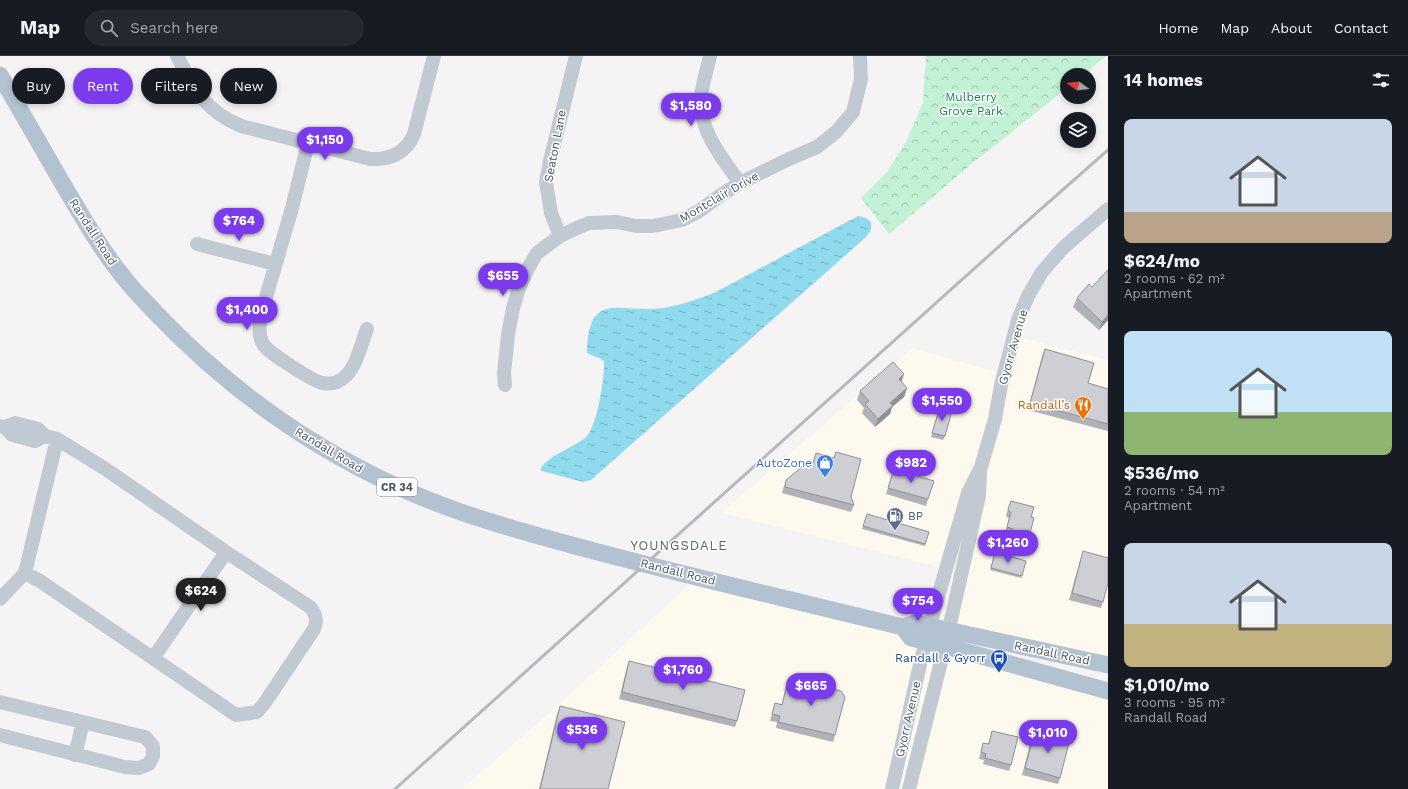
<!DOCTYPE html>
<html lang="en">
<head>
<meta charset="utf-8">
<style>
  :root { --surface:#171b24; --page:#242831; --text:#f1f3f6; --muted:#9ea1a6; --line:#363941; --accent:#7c3aed }
  body { margin:0; font-family:"Work Sans",sans-serif; background:var(--page); color:var(--text); height:100vh; display:flex; flex-direction:column; font-size:15px; white-space:nowrap }
  * { box-sizing:border-box; margin:0 }
  p { font-size:13px; color:var(--muted) }
  .icon { flex:none; width:22px; height:22px; fill:none; stroke:currentColor; stroke-width:2; stroke-linecap:round; stroke-linejoin:round }
  .map { position:relative; flex:1; overflow:hidden }
  .panel { display:flex; flex-direction:column; background:var(--surface); width:300px }
  .panel>* { flex:none }
  .banner { position:absolute; left:12px; top:12px; width:380px; height:36px; display:flex; gap:8px }
  .needle { width:26px; rotate:285deg }
  .buttons { position:absolute; left:1060px; top:12px; display:grid; gap:8px }
  .buttons a { display:grid; place-items:center; width:36px; height:36px; border-radius:50%; background:var(--surface); box-shadow:0 2px 6px #0003; font-size:20px }
  .price { position:absolute; translate:-50% -34px; padding:0 9px; border-radius:14px; background:var(--accent); color:#fff; font-size:13px; line-height:26px; filter:drop-shadow(0 1px 2px #0008) }
  .price::after { content:''; position:absolute; left:50%; top:24px; width:12px; height:9px; margin-left:-6px; background:inherit; clip-path:polygon(0 0,100% 0,50% 100%) }
  .price.on { background:#222; color:#fff }
  ul { padding:0; list-style:none }
  li { display:grid; align-content:center; gap:8px; height:212px; padding:0 16px }
  li span { display:grid; place-items:center; height:124px; border-radius:8px; color:#555 }
  li>.icon { margin-inline-start:auto }
  span .icon { width:72px; height:72px; fill:#fffc; stroke-width:1 }
  li b { font-size:17px }
  h2 { display:flex; justify-content:space-between; align-items:center; height:48px; padding:0 16px; font-size:17px }
  .pill { padding:0 14px; border-radius:18px; background:var(--surface); box-shadow:0 2px 6px #0003; font-size:14px; line-height:36px }
  .pill.on { background:var(--accent); color:#fff }
  header { display:flex; align-items:center; gap:24px; box-sizing:border-box; height:56px; padding:0 20px; background:var(--surface); border-bottom:1px solid var(--line) }
  header strong { font-size:19px }
  nav { display:flex; gap:22px; margin-inline-start:auto; font-size:14px }
  .search { width:280px; height:36px; background:var(--page); display:flex; align-items:center; gap:10px; box-sizing:border-box; padding:0 14px; border-radius:22px; color:var(--muted); font-size:15px }
  main { display:flex; flex:1; min-height:0 }
  .map>svg:first-child { display:block }
  .commercial { fill:#fdf9ef }
  .park { fill:url(#park-crowns) }
  .water { fill:url(#water-ripples) }
  .lines { fill:none; stroke-linecap:round; stroke-linejoin:round }
  .minor { stroke:#c1cad2; stroke-width:14 }
  .major { stroke:#b3c2d1; stroke-width:17 }
  .rail { stroke:#b5b8bd; stroke-width:3 }
  .wall { fill:#b0b2b7 }
  .shaded-wall { fill:#909195 }
  .building { fill:#cdcfd5; stroke:#909195 }
  .labels { text-anchor:middle; dominant-baseline:central; stroke-width:3; stroke-linejoin:round; paint-order:stroke }
  .shield { fill:#fff; stroke:#808990; stroke-width:1 }
  .shield-label { font-size:11px; font-weight:bold; fill:#4a5661 }
  .park-label { font-size:12px; fill:#17864f; stroke:#fff }
  .street-label { font-size:12px; fill:#4a5661; stroke:#fff }
  .food-label { font-size:12px; fill:#c56008; stroke:#fff; text-anchor:end }
  .shop-label { font-size:12px; fill:#366cbe; stroke:#fff; text-anchor:end }
  .service-label { font-size:12px; fill:#4e5e75; stroke:#fff; text-anchor:start }
  .transit-label { font-size:12px; fill:#164399; stroke:#fff; text-anchor:end }
  .neighbourhood-label { font-size:13px; letter-spacing:1px; fill:#5f6368; stroke:#fff }
</style>
</head>
<body>
<header>
<strong>Map</strong>
<div class="search"><svg class="icon" aria-label="search" viewBox="0 0 24 24"><circle cx="10" cy="10" r="6"/><path d="M15 15l6 6"/></svg>Search here</div>
<nav><a>Home</a><a>Map</a><a>About</a><a>Contact</a></nav>
</header>
<main>
<div class="map">
<svg width="1108" height="733" viewBox="0 0 1108 733">
  <defs>
    <pattern id="park-crowns" width="20" height="18" patternUnits="userSpaceOnUse"><rect width="20" height="18" fill="#c3f1d5"/><path d="M2 6a3 3 0 1 1 6 0M12 15a3 3 0 1 1 6 0" fill="none" stroke="#a0c6b0"/></pattern>
    <pattern id="water-ripples" width="26" height="14" patternUnits="userSpaceOnUse"><rect width="26" height="14" fill="#90daee"/><path d="M2 4q2-2 4 0t4 0M15 11q2-2 4 0t4 0" fill="none" stroke="#78b4c4"/></pattern>
  </defs>
  <rect width="100%" height="100%" fill="#f5f3f3"/>
  <!-- commercial -->
  <path class="commercial" d="M 1007,278 L 1108,304 L 1108,617 L 939,574 L 954,515 L 721,457 L 912,292 L 997,316 Z
    M 692,526 L 1108,630 L 1108,733 L 464,733 L 464,731 L 554,653 Z"/>
  <!-- park -->
  <path class="park" d="M 926,0 L 1106,0 L 1083,19 L 1067,19 L 1067,32 L 974,106 L 889,178 L 861,142 L 887,116 L 906,86 L 923,46 Z"/>
  <!-- water -->
  <path class="water" d="M 858,160 L 866,162 L 871,166 L 871,174 L 866,181 L 591,424 L 583,426 L 542,415 L 540,414 C 546,400 573,392 585,382 C 597,373 605,320 604,305 C 599,301 592,300 587,297 C 588,232 621,258 663,252 C 681,249 699,243 716,236 Z"/>
  <g class="lines">
    <!-- minor -->
    <path class="minor" d="M 177,0 C 195,34 204,54 241,70 L 370,103 C 390,104 406,97 414,78 L 434,0
      M 710,0 C 707,14 702,28 701,42 C 699,75 722,102 740,127
      M 308,87 L 292,152 L 262,255 C 260,266 257,277 263,288 C 267,296 309,322 319,326 C 324,328 332,328 337,326 C 356,318 360,290 367,273
      M 560,180 L 551,157 L 546,126 L 550,105 L 576,0
      M 197,188 L 275,208
      M 505,329 L 504,317 L 508,279 L 513,252 L 518,235 L 526,216 L 537,197 L 560,180 L 577,172 L 589,167 L 617,166 L 636,170 L 653,170 L 682,164 L 699,155 L 721,139 L 740,127 L 789,103 L 817,91 L 836,76 L 853,56 L 861,23 L 860,0
      M 0,370 L 5,371 L 12,379 L 35,385 L 45,380
      M 5,371 L 15,367 L 38,373 L 45,380 L 57,383 L 104,412 L 226,496 L 310,551 C 316,558 318,564 314,573 L 264,648 L 257,656 L 236,659 L 40,525 L 25,517 L 57,383
      M 0,543 L 25,517
      M 154,601 L 226,496
      M 0,646 L 145,681 L 153,690 L 153,700 L 149,708 L 139,712 L 125,711 L 0,679
      M 75,699 L 83,666
      M 892,733 L 921,604 L 935,551 L 968,437 L 981,411 L 995,363 L 1001,329 L 1018,264 L 1028,240 L 1042,216 L 1063,192 L 1108,153
      M 909,733 L 945,590 L 979,440 L 980,417"/>
    <!-- major -->
    <path class="major" d="M 0,19 C 21,56 43,93 64,130 C 83,162 101,194 125,223 C 134,235 145,245 155,256 C 224,329 307,389 398,431 C 461,460 528,477 594,495 C 696,522 800,546 903,571 L 915,567 L 1108,609
      M 903,571 L 911,582 L 945,590 L 1108,635"/>
    <!-- rail -->
    <path class="rail" d="M 395,733 L 1015,176 L 1108,94"/>
  </g>
  <!-- wall -->
  <path class="wall" d="M 1077,242 L 1108,264 L 1099,274 L 1073,251 Z
    M 1045,293 L 1088,327 L 1108,333 L 1108,375 L 1028,354 L 1042,300 Z
    M 904,318 L 901,326 L 907,332 L 904,341 L 892,351 L 890,358 L 875,371 L 862,357 L 864,352 L 857,344 L 860,335 Z
    M 940,351 L 945,380 L 943,384 L 931,381 Z
    M 836,396 L 854,449 L 851,456 L 782,437 L 786,424 L 813,407 L 816,397 L 834,402 Z
    M 894,413 L 928,443 L 926,450 L 886,438 Z
    M 1011,445 L 1031,461 L 1030,477 L 1028,483 L 1021,481 L 1020,485 L 1010,482 L 1011,479 L 1005,477 L 1009,462 L 1007,461 L 1006,459 Z
    M 867,458 L 929,476 L 925,490 L 862,473 Z
    M 1083,495 L 1103,546 L 1101,552 L 1069,544 L 1081,501 Z
    M 995,496 L 1026,505 L 1021,522 L 990,514 Z
    M 629,605 L 737,665 L 735,671 L 619,643 L 627,611 Z
    M 789,622 L 835,679 L 833,686 L 776,672 L 777,666 L 770,665 L 775,647 L 782,648 L 786,629 Z
    M 560,650 L 608,733 L 539,733 L 557,658 Z
    M 1035,674 L 1060,722 L 1058,728 L 1022,719 L 1032,680 Z
    M 992,675 L 1011,709 L 1009,715 L 983,708 L 984,704 L 979,703 L 983,687 L 988,688 Z"/>
  <!-- shaded-wall -->
  <path class="shaded-wall" d="M 1108,259 L 1108,264 L 1099,274 L 1102,266 Z
    M 904,318 L 901,327 L 899,323 Z
    M 907,332 L 904,341 L 892,351 L 890,358 L 875,371 L 878,363 L 890,347 Z"/>
  <!-- building -->
  <path class="building" d="M 1108,214 L 1108,259 L 1102,266 L 1077,242 L 1089,228 L 1092,231 Z
    M 1045,293 L 1094,307 L 1088,327 L 1108,333 L 1108,368 L 1030,347 Z
    M 893,306 L 904,318 L 899,323 L 907,332 L 890,347 L 893,349 L 878,363 L 865,348 L 869,345 L 860,335 Z
    M 940,351 L 952,355 L 945,380 L 932,377 Z
    M 836,396 L 861,403 L 851,441 L 854,449 L 785,431 L 786,424 L 808,406 L 813,407 L 816,397 L 834,402 Z
    M 894,413 L 934,425 L 928,443 L 888,432 Z
    M 1011,445 L 1034,451 L 1031,461 L 1034,462 L 1030,477 L 1023,476 L 1022,479 L 1012,476 L 1013,473 L 1007,471 L 1011,456 L 1009,456 L 1008,453 Z
    M 867,458 L 929,476 L 925,488 L 863,470 Z
    M 1083,495 L 1108,502 L 1108,527 L 1103,546 L 1072,537 Z
    M 995,496 L 1026,505 L 1022,520 L 991,512 Z
    M 629,605 L 745,634 L 737,665 L 622,636 Z
    M 789,622 L 841,635 L 845,641 L 835,679 L 778,666 L 780,660 L 772,658 L 775,647 L 782,649 Z
    M 560,650 L 625,666 L 608,733 L 540,733 Z
    M 1035,674 L 1070,683 L 1060,722 L 1025,712 Z
    M 992,675 L 1018,681 L 1011,709 L 985,702 L 986,698 L 981,696 L 983,687 L 989,688 Z"/>
  <!-- icons -->
  <defs>
    <g id="restaurant-pin" transform="scale(0.9)"><path d="M0 17L-7.5 6A9.5 9.5 0 1 1 7.5 6Z" fill="#e8710a" stroke="#fff"/><path d="M-5-6h1v4h1v-4h1v4h1v-4h1v5L-1.5 .5V6h-2V.5L-5-1ZM5-6V6H3V1.5H1.5Q1.5-4 5-6Z" fill="#fff"/></g>
    <g id="shop-pin" transform="scale(0.9)"><path d="M0 17L-7.5 6A9.5 9.5 0 1 1 7.5 6Z" fill="#3f7fe0" stroke="#fff"/><path d="M-5-2.5h2.3a2.7 3.5 0 0 1 5.4 0H5L5.5 6h-11ZM-1.5-2.5h3a1.5 2.3 0 0 0-3 0Z" fill="#fff"/></g>
    <g id="fuel-pin" transform="scale(0.9)"><path d="M0 17L-7.5 6A9.5 9.5 0 1 1 7.5 6Z" fill="#5c6f8a" stroke="#fff"/><path d="M-5.5-6h7V0h2V4h1.3V-2.5L3-4.5l.8-.8L6-3V5H2.5V1h-1V6h-7ZM-4.2-4.7v3.2H.2V-4.7Z" fill="#fff"/></g>
    <g id="bus-pin" transform="scale(0.9)"><path d="M0 17L-7.5 6A9.5 9.5 0 1 1 7.5 6Z" fill="#1a4fb4" stroke="#fff"/><path d="M-5-6H5V4H4V6H2V4H-2V6H-4V4H-5ZM-3.5-4V0h7V-4ZM-3.5 1.2v1.5H-2V1.2ZM2 1.2v1.5H3.5V1.2Z" fill="#fff"/></g>
  </defs>
  <g fill-rule="evenodd">
    <use href="#restaurant-pin" x="1083" y="349"/>
    <use href="#shop-pin" x="825" y="407"/>
    <use href="#fuel-pin" x="895" y="460"/>
    <use href="#bus-pin" x="999" y="602"/>
  </g>
  <g class="labels">
    <!-- shield labels -->
    <rect class="shield" x="377" y="422" width="40" height="18" rx="3"/>
    <g class="shield-label">
      <text x="397" y="431">CR 34</text>
    </g>
    <!-- park labels -->
    <g class="park-label">
      <text x="971" y="41">Mulberry<tspan x="971" dy="14">Grove Park</tspan></text>
    </g>
    <!-- street labels -->
    <g class="street-label">
      <text transform="translate(555 90) rotate(-79)">Seaton Lane</text>
      <text transform="translate(719 141) rotate(-30)">Montclair Drive</text>
      <text transform="translate(93 176) rotate(57)">Randall Road</text>
      <text transform="translate(1013 291) rotate(-74)">Gyorr Avenue</text>
      <text transform="translate(329 394) rotate(31)">Randall Road</text>
      <text transform="translate(678 516) rotate(14)">Randall Road</text>
      <text transform="translate(1052 597) rotate(12)">Randall Road</text>
      <text transform="translate(908 663) rotate(-77)">Gyorr Avenue</text>
    </g>
    <!-- food labels -->
    <g class="food-label">
      <text x="1070" y="349">Randall’s</text>
    </g>
    <!-- shop labels -->
    <g class="shop-label">
      <text x="812" y="407">AutoZone</text>
    </g>
    <!-- service labels -->
    <g class="service-label">
      <text x="908" y="460">BP</text>
    </g>
    <!-- transit labels -->
    <g class="transit-label">
      <text x="986" y="602">Randall &amp; Gyorr</text>
    </g>
    <!-- neighbourhood labels -->
    <g class="neighbourhood-label">
      <text x="679" y="489">YOUNGSDALE</text>
    </g>
  </g>
</svg>
<div class="buttons">
<a><svg class="needle" viewBox="-14 -14 28 28"><path d="M0-13l5 13h-10z" fill="#e53935"/><path d="M0 13l5-13h-10z" fill="#9ea1a6"/></svg></a>
<a><svg class="icon" aria-label="layers" viewBox="0 0 24 24"><path d="M12 4l9 5-9 5-9-5zM3 14l9 5 9-5"/></svg></a>
</div>
<b class="price" style="left:691px;top:71px">$1,580</b>
<b class="price" style="left:325px;top:105px">$1,150</b>
<b class="price" style="left:239px;top:186px">$764</b>
<b class="price" style="left:503px;top:241px">$655</b>
<b class="price" style="left:247px;top:275px">$1,400</b>
<b class="price" style="left:942px;top:366px">$1,550</b>
<b class="price" style="left:911px;top:428px">$982</b>
<b class="price" style="left:1008px;top:508px">$1,260</b>
<b class="price on" style="left:201px;top:556px">$624</b>
<b class="price" style="left:918px;top:566px">$754</b>
<b class="price" style="left:683px;top:635px">$1,760</b>
<b class="price" style="left:811px;top:651px">$665</b>
<b class="price" style="left:582px;top:695px">$536</b>
<b class="price" style="left:1048px;top:698px">$1,010</b>
<div class="banner">
<a class="pill">Buy</a>
<a class="pill on">Rent</a>
<a class="pill">Filters</a>
<a class="pill">New</a>
</div>
</div>
<section class="panel">
<h2>14 homes<svg class="icon" aria-label="filters" viewBox="0 0 24 24"><path d="M4 7h16M4 17h16"/><circle cx="9" cy="7" r="2"/><circle cx="15" cy="17" r="2"/></svg></h2>
<ul>
<li><span style="background:linear-gradient(#c9d6e8 75%,#b9a48a 0)"><svg class="icon" aria-label="home" viewBox="0 0 24 24"><path d="M3 11l9-7 9 7M6 9v11h12V9"/></svg></span><div><b>$624/mo</b><p>2 rooms · 62 m²</p><p>Apartment</p></div></li>
<li><span style="background:linear-gradient(#bfe0f5 65%,#8fb573 0)"><svg class="icon" aria-label="home" viewBox="0 0 24 24"><path d="M3 11l9-7 9 7M6 9v11h12V9"/></svg></span><div><b>$536/mo</b><p>2 rooms · 54 m²</p><p>Apartment</p></div></li>
<li><span style="background:linear-gradient(#c9d6e8 65%,#c2b280 0)"><svg class="icon" aria-label="home" viewBox="0 0 24 24"><path d="M3 11l9-7 9 7M6 9v11h12V9"/></svg></span><div><b>$1,010/mo</b><p>3 rooms · 95 m²</p><p>Randall Road</p></div></li>
</ul>
</section>
</main>
</body>
</html>
